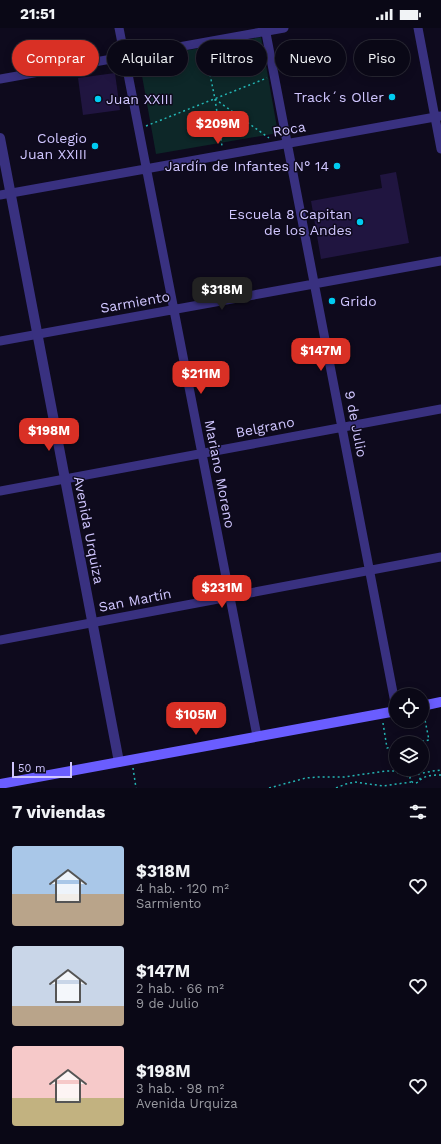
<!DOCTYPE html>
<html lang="es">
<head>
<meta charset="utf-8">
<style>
  :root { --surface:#0a0816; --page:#13111f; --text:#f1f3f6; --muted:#999aa1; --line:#2a2935; --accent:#d93025 }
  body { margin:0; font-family:"Work Sans",sans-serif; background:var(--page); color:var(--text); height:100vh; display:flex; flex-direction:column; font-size:15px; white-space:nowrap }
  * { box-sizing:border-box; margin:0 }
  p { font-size:13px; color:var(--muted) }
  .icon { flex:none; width:22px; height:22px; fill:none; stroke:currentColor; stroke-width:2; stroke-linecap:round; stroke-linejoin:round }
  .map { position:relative; height:760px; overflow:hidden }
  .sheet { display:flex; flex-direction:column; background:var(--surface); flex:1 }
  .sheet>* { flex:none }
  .banner { position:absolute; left:12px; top:12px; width:417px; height:36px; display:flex; gap:8px }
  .tools { position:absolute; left:389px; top:660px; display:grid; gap:8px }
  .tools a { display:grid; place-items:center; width:40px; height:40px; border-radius:50%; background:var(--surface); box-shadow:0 2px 10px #0003,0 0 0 1px var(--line); font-size:20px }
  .scale { position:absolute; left:12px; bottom:10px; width:60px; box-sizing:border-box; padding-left:4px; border:2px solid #d0c6ff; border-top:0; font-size:11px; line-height:14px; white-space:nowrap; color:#d0c6ff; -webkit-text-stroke:3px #0e0a1d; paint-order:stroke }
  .price { position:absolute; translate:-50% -34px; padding:0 9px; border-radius:8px; background:var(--accent); color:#fff; font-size:13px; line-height:26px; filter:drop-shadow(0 1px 2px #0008) }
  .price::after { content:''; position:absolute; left:50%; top:24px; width:12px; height:9px; margin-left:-6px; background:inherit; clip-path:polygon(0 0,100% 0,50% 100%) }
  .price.selected { background:#222; color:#fff }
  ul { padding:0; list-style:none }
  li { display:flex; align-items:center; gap:12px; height:100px; padding:0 12px }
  li span { display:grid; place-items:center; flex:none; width:112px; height:80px; border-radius:4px; color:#555 }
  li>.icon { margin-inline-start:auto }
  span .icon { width:48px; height:48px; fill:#fffc; stroke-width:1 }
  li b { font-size:17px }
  h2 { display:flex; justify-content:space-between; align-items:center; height:48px; padding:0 12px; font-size:17px }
  .pill { padding:0 14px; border-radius:18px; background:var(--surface); box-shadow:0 2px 10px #0003,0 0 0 1px var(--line); font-size:14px; line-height:36px }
  .pill.selected { background:var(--accent); color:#fff }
  .status { display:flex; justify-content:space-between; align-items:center; height:28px; padding:0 20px; background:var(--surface); direction:ltr }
  .status svg { height:11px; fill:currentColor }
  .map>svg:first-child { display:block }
  .green { fill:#0d2728 }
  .building { fill:#201540 }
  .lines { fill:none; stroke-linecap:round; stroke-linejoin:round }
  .path { stroke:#24b6b5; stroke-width:1.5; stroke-dasharray:2 3; stroke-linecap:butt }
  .minor { stroke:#393180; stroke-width:9 }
  .tertiary { stroke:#393180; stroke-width:10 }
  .secondary { stroke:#6a5dff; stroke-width:10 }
  .poi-dot { fill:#00ccf1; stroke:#0e0a1d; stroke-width:1.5 }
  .labels { text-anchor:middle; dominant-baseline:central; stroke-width:3; stroke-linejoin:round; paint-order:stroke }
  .poi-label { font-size:14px; fill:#d0c6ff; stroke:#0e0a1d; text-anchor:end }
  .street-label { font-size:14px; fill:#d0c6ff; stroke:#0e0a1d }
</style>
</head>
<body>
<div class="status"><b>21:51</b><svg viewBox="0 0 49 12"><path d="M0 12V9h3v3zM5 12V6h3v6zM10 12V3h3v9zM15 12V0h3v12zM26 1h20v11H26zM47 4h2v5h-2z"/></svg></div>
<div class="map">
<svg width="441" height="760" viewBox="0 0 441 760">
  <rect width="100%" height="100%" fill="#0e0a1d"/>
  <!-- green -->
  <path class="green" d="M 261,9 L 278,105 L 156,126 L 139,31 Z"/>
  <!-- building -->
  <path class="building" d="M 115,45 L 120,82 L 83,87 L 78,50 Z
    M 396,144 L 409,215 L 321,231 L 311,173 L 382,160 L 380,147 Z"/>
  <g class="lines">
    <!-- path -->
    <path class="path" d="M 205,22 L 215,71 L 222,118
      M 215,71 L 269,110
      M 146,98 L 267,50
      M 383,695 L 387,720 L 396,718
      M 412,715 L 429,712 L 424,687
      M 133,740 L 136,760
      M410 750a5 5 0 1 1 10 0a5 5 0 1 1-10 0Z
      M 418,746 L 433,743 L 441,742
      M 420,752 C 426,747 434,747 441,747
      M 269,760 L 306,750 L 318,749 L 344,749 L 386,743 L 394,743 L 409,749
      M 336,760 L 346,756 L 355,754 L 383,758 L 411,754"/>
    <!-- minor -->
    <path class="minor" d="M 119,0 L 257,708
      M 265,0 L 396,680
      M 418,0 L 441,121
      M 0,51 L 284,0
      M 0,167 L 441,88
      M 0,313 L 441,233
      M 0,463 L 441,381
      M 0,612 L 441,529"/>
    <!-- tertiary -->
    <path class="tertiary" d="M 0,110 L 119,734"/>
    <!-- secondary -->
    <path class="secondary" d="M 422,678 L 441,674
      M 0,756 L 396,683"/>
  </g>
  <!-- markers -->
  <g class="poi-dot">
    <circle cx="392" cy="69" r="4"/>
    <circle cx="98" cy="71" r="4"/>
    <circle cx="95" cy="118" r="4"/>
    <circle cx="337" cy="138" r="4"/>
    <circle cx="360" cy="194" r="4"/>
    <circle cx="332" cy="273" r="4"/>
  </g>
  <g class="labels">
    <!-- poi labels -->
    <g class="poi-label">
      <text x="384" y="69">Track´s Oller</text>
      <text x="106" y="71" text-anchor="start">Juan XXIII</text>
      <text x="87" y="110">Colegio<tspan x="87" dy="16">Juan XXIII</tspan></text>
      <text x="329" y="138">Jardín de Infantes N° 14</text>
      <text x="352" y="186">Escuela 8 Capitan<tspan x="352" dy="16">de los Andes</tspan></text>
      <text x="340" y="273" text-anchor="start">Grido</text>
    </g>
    <!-- street labels -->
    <g class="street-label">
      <text transform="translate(289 101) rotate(-10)">Roca</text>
      <text transform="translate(135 274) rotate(-10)">Sarmiento</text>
      <text transform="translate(356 396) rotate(79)">9 de Julio</text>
      <text transform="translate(265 399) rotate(-11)">Belgrano</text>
      <text transform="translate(220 446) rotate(79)">Mariano Moreno</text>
      <text transform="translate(89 502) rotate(79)">Avenida Urquiza</text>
      <text transform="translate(135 572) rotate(-11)">San Martín</text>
    </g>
  </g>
</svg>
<div class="tools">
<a><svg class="icon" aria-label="locate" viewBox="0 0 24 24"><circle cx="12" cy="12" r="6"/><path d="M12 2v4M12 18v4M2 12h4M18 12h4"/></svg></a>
<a><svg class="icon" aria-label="layers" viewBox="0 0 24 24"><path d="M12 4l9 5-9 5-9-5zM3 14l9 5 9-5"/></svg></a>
</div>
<div class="scale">50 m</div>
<b class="price" style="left:218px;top:117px">$209M</b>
<b class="price selected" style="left:222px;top:283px">$318M</b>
<b class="price" style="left:321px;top:344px">$147M</b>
<b class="price" style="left:201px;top:367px">$211M</b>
<b class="price" style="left:49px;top:424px">$198M</b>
<b class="price" style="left:222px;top:581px">$231M</b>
<b class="price" style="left:196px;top:708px">$105M</b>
<div class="banner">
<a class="pill selected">Comprar</a>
<a class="pill">Alquilar</a>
<a class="pill">Filtros</a>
<a class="pill">Nuevo</a>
<a class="pill">Piso</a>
</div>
</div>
<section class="sheet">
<h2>7 viviendas<svg class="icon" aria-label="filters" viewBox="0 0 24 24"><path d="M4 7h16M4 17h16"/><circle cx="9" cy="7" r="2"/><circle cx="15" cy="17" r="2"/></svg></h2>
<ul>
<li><span style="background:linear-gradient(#a9c7e8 60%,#b9a48a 0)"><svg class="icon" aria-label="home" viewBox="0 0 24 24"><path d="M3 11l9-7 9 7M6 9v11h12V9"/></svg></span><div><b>$318M</b><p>4 hab. · 120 m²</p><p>Sarmiento</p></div><svg class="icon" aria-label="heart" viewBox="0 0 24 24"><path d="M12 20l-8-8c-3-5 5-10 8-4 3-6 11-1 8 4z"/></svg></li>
<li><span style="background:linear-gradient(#c9d6e8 75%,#b9a48a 0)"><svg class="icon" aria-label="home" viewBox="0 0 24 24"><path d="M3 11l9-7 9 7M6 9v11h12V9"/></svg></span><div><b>$147M</b><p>2 hab. · 66 m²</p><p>9 de Julio</p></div><svg class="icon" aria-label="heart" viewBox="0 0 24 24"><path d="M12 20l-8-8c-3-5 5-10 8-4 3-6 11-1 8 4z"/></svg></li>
<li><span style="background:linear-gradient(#f6c9c9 65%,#c2b280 0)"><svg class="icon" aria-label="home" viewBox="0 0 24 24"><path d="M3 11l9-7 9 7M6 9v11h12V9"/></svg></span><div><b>$198M</b><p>3 hab. · 98 m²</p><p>Avenida Urquiza</p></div><svg class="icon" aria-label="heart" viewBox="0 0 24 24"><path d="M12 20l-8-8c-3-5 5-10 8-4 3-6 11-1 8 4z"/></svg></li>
</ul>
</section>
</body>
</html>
